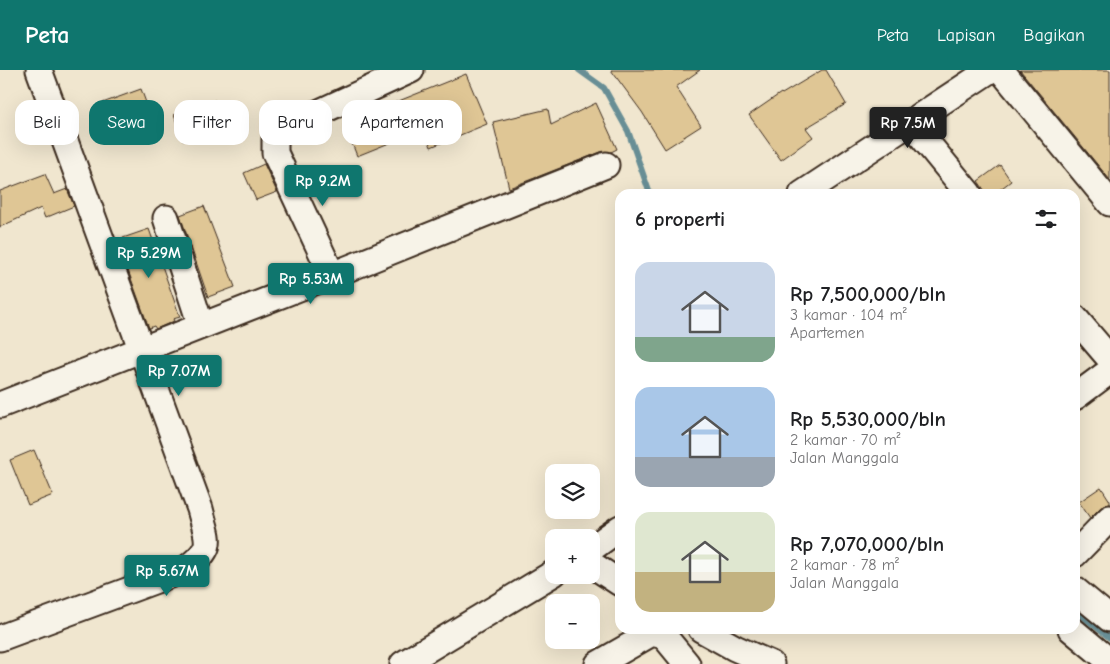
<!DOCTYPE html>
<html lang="id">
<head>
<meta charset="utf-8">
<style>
  :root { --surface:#fff; --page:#f6f6f6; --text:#202124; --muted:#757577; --accent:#0f766e }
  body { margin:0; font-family:"Comic Neue",sans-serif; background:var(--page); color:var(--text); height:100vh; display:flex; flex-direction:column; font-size:19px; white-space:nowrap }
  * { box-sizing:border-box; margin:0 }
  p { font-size:16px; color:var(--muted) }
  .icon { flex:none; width:28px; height:28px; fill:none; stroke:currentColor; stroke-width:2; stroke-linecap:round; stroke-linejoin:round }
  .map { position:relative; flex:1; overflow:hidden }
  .drawer { position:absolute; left:615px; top:119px; width:465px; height:445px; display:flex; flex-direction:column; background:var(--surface); border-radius:15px; box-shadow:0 5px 20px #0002 }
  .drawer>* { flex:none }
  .guide { position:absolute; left:15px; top:30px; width:475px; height:45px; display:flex; gap:10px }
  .tools { position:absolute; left:545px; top:394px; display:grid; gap:10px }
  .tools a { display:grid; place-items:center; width:55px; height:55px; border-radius:10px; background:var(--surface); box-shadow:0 5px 20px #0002; font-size:25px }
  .price { position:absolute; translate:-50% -42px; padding:0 11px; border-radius:5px; background:var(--accent); color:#fff; font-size:16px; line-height:32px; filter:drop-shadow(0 1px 2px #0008) }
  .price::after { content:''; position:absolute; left:50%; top:30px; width:15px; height:11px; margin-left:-8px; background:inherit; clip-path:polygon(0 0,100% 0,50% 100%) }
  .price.active { background:#222; color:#fff }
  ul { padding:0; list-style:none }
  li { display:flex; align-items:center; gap:15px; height:125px; padding:0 20px }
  li span { display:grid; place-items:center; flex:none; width:140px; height:100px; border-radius:15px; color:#555 }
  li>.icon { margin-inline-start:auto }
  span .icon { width:60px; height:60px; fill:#fffc; stroke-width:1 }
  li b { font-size:21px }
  h2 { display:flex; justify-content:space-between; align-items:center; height:60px; padding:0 20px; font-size:21px }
  .tag { padding:0 18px; border-radius:15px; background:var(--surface); box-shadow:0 5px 20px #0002; font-size:18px; line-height:45px }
  .tag.active { background:var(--accent); color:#fff }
  header { display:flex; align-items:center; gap:30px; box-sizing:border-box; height:70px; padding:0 25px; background:var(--accent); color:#fff }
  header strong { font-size:24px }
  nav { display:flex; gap:28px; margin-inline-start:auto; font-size:18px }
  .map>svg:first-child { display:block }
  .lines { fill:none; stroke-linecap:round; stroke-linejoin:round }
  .stream { stroke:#678e95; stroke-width:6 }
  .building { fill:#dfc695; stroke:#3b2a1e }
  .minor-casing { stroke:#3b2a1e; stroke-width:29 }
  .minor { stroke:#f7f3e8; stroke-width:25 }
</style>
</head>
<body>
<header>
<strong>Peta</strong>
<nav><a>Peta</a><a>Lapisan</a><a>Bagikan</a></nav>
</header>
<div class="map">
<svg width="1110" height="594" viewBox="0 0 1110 594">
  <rect width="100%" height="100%" fill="#f0e6cf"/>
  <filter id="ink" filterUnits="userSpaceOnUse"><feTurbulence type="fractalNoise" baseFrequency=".02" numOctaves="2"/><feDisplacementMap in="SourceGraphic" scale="10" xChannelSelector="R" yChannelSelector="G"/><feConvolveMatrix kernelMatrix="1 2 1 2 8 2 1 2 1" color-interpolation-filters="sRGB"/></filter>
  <g filter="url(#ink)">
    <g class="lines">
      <!-- stream -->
      <path class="stream" d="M 579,0 L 604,18 L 628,61 L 650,124
        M 1075,540 L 1110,568"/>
    </g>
    <!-- building -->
    <path class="building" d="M 611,0 L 700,0 L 676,17 L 701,56 L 665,79 L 642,42 Z
      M 822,0 L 826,0 L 846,34 L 806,58 L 813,67 L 781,90 L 749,45 L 781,23 L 782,24 Z
      M 1020,0 L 1110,0 L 1110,110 Z
      M 466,4 L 487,54 L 431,77 L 424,59 L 357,86 L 344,53 Z
      M 141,19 L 155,57 L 111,73 L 97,35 Z
      M 215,30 L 218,38 L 237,30 L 247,53 L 230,60 L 227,54 L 183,71 L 174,45 Z
      M 596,33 L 617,79 L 611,82 L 601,82 L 509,118 L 493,52 L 548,39 L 551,55 Z
      M 264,94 L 277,122 L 256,130 L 244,103 Z
      M 1000,95 L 1011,111 L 994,124 L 987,124 L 978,111 Z
      M 45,104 L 54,124 L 67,119 L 74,136 L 45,148 L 41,138 L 0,157 L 0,121 Z
      M 204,136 L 235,217 L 208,227 L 180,145 Z
      M 149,159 L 180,247 L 173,249 L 174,251 L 156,259 L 154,256 L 149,258 L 117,170 Z
      M 34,380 L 53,425 L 28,435 L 10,390 Z
      M 1101,417 L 1110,431 L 1110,434 L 1100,438 L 1090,448 L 1079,432 Z"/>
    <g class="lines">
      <!-- minor casing -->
      <g class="minor-casing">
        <path id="minor" d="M 1001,0 L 1110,133
          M 911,53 L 969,124
          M 802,124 L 990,0
          M 166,148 L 201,256
          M 332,205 L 275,83 L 275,69 L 285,58 L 411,0
          M 1075,248 L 1110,289
          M 1075,327 L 1110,301
          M 0,335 L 332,205 L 606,95
          M 591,479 L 620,458
          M 1075,484 L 1110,448
          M 591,494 L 620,513
          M 1075,520 L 1110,549
          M 701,559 L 735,578 L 771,594
          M 1071,559 L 1107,589
          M 0,568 L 186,499 C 216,476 208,471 200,439 L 39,0
          M 403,594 L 554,503
          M 598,594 L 652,563 L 664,566 L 687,594"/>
      </g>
      <!-- minor -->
      <use href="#minor" class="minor"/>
    </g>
  </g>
</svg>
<div class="tools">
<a><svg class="icon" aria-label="layers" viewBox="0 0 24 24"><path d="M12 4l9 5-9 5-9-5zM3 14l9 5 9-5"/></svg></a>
<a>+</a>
<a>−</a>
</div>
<b class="price active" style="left:908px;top:79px">Rp 7.5M</b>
<b class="price" style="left:323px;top:137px">Rp 9.2M</b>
<b class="price" style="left:149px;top:209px">Rp 5.29M</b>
<b class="price" style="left:311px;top:235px">Rp 5.53M</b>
<b class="price" style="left:179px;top:327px">Rp 7.07M</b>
<b class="price" style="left:167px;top:527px">Rp 5.67M</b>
<div class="guide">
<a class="tag">Beli</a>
<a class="tag active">Sewa</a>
<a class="tag">Filter</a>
<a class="tag">Baru</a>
<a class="tag">Apartemen</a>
</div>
<section class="drawer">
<h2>6 properti<svg class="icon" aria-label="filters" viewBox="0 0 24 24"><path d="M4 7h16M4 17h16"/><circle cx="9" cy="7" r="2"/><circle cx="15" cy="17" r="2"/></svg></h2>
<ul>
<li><span style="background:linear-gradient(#c9d6e8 75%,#7fa58c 0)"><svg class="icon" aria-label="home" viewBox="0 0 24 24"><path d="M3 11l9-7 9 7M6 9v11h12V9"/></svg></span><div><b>Rp 7,500,000/bln</b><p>3 kamar · 104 m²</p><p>Apartemen</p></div></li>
<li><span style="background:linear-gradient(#a9c7e8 70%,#9aa5b1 0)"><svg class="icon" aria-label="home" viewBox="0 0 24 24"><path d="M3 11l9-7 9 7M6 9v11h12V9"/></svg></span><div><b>Rp 5,530,000/bln</b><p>2 kamar · 70 m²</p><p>Jalan Manggala</p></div></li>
<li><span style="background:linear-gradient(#dfe7d0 60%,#c2b280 0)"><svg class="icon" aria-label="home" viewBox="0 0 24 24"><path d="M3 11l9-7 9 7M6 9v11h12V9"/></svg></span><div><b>Rp 7,070,000/bln</b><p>2 kamar · 78 m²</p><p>Jalan Manggala</p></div></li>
</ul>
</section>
</div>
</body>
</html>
